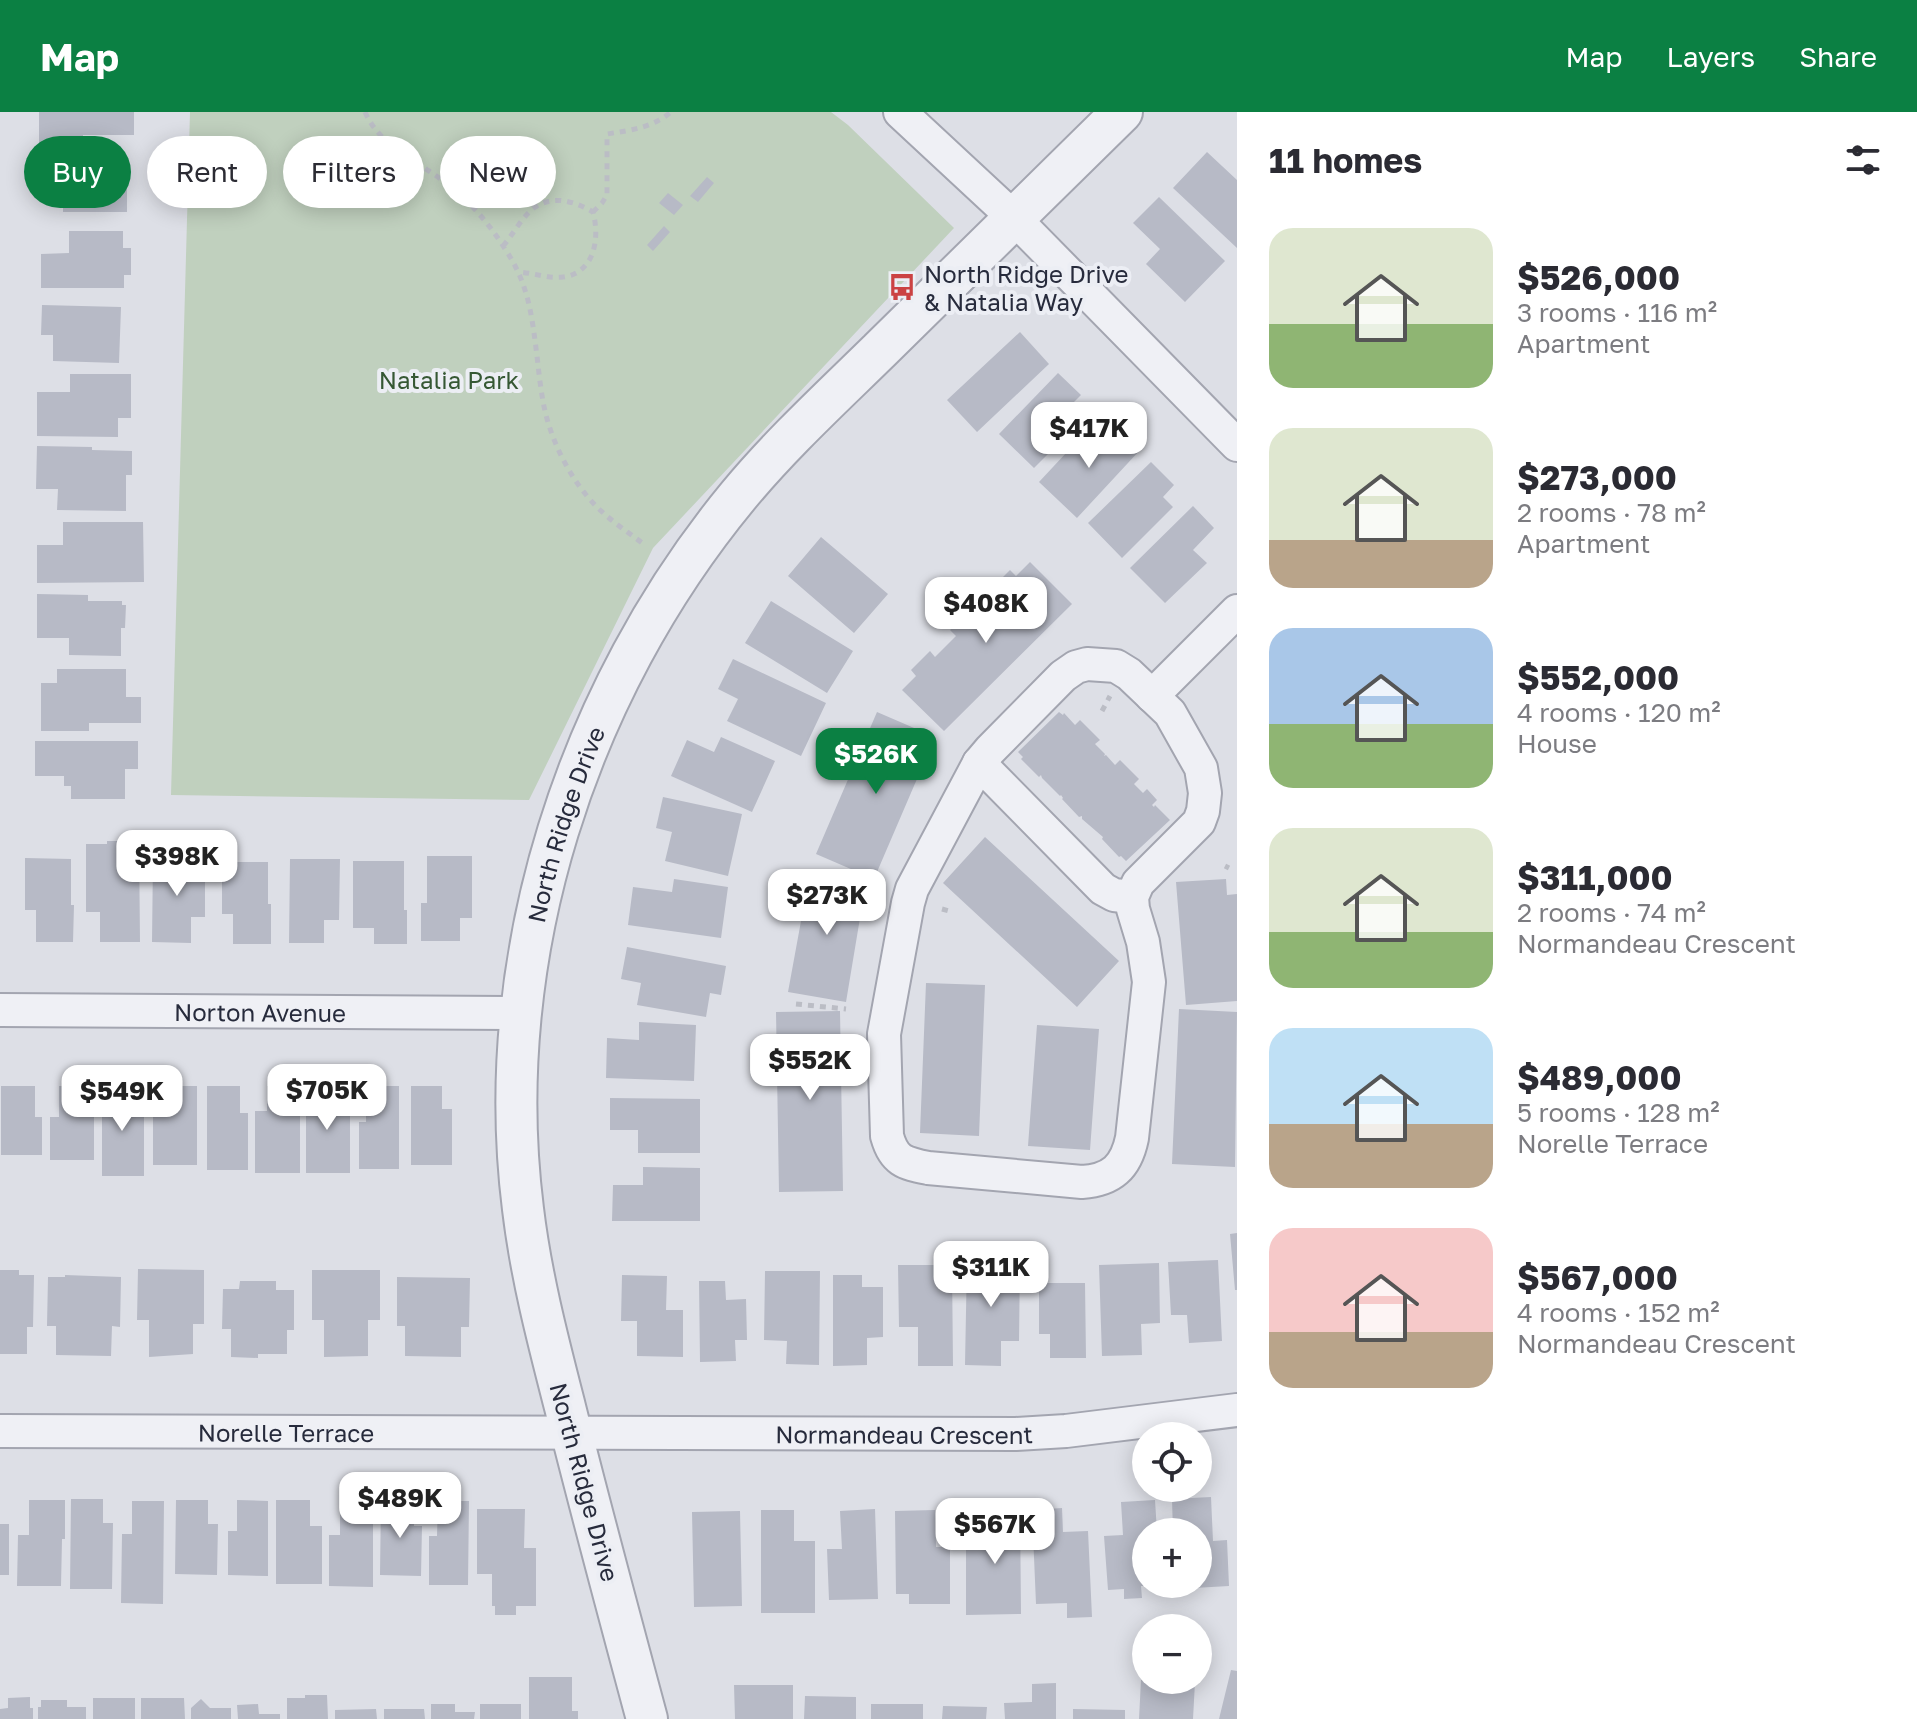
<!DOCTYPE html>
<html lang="en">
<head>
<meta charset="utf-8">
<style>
  :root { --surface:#fff; --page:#f7f7f7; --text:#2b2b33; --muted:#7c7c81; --accent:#0b8043 }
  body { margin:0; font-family:"Golos Text",sans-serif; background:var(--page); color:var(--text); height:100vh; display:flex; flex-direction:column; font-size:30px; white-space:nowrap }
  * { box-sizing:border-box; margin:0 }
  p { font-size:26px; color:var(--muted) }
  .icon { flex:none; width:44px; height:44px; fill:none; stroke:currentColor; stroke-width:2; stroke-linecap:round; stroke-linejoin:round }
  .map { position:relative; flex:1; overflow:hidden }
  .sheet { display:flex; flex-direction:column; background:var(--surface); width:680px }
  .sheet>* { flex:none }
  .hud { position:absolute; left:24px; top:24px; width:760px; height:72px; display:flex; gap:16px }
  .buttons { position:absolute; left:1132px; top:1310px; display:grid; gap:16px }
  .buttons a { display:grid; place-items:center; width:80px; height:80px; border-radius:50%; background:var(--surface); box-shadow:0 4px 20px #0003; font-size:40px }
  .price { position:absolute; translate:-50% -68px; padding:0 18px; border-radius:16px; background:#fff; color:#222; font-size:26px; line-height:52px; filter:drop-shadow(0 2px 4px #0008) }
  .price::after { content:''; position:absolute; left:50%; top:48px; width:24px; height:18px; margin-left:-12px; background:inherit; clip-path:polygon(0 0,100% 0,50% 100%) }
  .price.active { background:var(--accent); color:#fff }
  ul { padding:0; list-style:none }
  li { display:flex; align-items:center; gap:24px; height:200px; padding:0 32px }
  li span { display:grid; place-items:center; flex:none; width:224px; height:160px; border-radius:24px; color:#555 }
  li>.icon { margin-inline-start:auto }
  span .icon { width:96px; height:96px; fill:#fffc; stroke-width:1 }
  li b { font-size:34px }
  h2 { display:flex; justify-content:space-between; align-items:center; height:96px; padding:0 32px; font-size:34px }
  .pill { padding:0 28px; border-radius:36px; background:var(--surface); box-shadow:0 4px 20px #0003; font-size:28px; line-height:72px }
  .pill.active { background:var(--accent); color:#fff }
  header { display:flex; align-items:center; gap:48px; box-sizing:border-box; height:112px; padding:0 40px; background:var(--accent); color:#fff }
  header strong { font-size:38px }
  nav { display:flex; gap:44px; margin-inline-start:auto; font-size:28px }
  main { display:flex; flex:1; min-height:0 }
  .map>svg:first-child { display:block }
  .green { fill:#c0d0be }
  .building { fill:#b7bac6 }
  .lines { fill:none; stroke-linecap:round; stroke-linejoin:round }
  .minor-casing { stroke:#a3a5b0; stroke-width:36 }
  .tertiary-casing { stroke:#a3a5b0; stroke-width:44 }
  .path { stroke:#bbbdc5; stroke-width:5; stroke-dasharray:6 6; stroke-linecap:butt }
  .minor { stroke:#eff0f5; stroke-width:32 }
  .tertiary { stroke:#eff0f5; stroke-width:40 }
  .labels { text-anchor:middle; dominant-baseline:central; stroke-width:8; stroke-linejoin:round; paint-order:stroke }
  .poi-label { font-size:24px; fill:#272b3c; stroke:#eceef4; text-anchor:start }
  .park-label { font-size:24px; fill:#365834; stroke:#eceef4 }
  .street-label { font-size:24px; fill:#272b3c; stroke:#eceef4 }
</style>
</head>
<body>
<header>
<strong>Map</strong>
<nav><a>Map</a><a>Layers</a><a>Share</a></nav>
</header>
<main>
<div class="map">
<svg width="1237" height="1607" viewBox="0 0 1237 1607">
  <rect width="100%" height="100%" fill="#dddfe6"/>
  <!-- green -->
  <path class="green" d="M 190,0 L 831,0 L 848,13 L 954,116 L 653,436 L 529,688 L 171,683 Z"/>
  <!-- building -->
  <path class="building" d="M 39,0 L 134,0 L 134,23 L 83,23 L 83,33 L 39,32 Z
    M 1207,40 L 1237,68 L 1237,136 L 1173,76 Z
    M 41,42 L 70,42 L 70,48 L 113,48 L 113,59 L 127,59 L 127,100 L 63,100 L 63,86 L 41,86 Z
    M 707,65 L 714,71 L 698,90 L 690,84 Z
    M 668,81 L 683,93 L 674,103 L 659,91 Z
    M 1159,85 L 1225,149 L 1185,190 L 1146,152 L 1160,137 L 1133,111 Z
    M 664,114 L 670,120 L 653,139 L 647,133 Z
    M 69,119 L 123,119 L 123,136 L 131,136 L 131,163 L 124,163 L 124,176 L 41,176 L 41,142 L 69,141 Z
    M 42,193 L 121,195 L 119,251 L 53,249 L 53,223 L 41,223 Z
    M 1020,220 L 1049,252 L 977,320 L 947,288 Z
    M 1058,261 L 1081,283 L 1058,306 L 1071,319 L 1034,356 L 999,322 Z
    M 70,262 L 131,262 L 131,306 L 118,306 L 118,325 L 37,324 L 37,280 L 70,280 Z
    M 1114,314 L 1140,338 L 1077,406 L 1039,370 L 1080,326 L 1092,337 Z
    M 37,334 L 92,335 L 92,338 L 132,339 L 132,363 L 126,363 L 126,399 L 57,398 L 58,377 L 36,377 Z
    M 1151,350 L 1174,373 L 1163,385 L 1173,395 L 1122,446 L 1088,411 Z
    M 1193,394 L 1214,416 L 1193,438 L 1207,451 L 1165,491 L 1130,456 Z
    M 63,410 L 143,410 L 144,470 L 37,471 L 37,433 L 63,433 Z
    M 821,425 L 888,482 L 854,521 L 788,464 Z
    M 1030,450 L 1072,492 L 944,619 L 902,578 L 916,564 L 911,558 L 930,539 L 935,545 L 956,524 L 950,518 L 970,499 L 976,504 L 996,484 L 990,478 L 1010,458 L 1016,464 Z
    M 37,482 L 88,483 L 88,489 L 122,489 L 122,493 L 126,493 L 125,516 L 121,516 L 121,544 L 69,543 L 69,526 L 37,526 Z
    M 771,489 L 853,539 L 827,581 L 745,531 Z
    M 733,547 L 826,591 L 801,644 L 727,609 L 738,587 L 718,577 Z
    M 57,557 L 126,557 L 126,585 L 141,585 L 141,611 L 89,611 L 89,619 L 41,619 L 41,571 L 57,571 Z
    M 877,600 L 935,625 L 874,767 L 816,742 Z
    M 1059,600 L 1063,603 L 1064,601 L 1075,613 L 1080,608 L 1100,628 L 1095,632 L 1105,642 L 1104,644 L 1106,643 L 1115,653 L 1120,648 L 1139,667 L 1134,672 L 1143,681 L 1147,677 L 1157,688 L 1152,693 L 1154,695 L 1155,693 L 1170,708 L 1126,749 L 1121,744 L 1119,745 L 1102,727 L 1103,725 L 1082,707 L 1082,704 L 1079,705 L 1062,687 L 1063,686 L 1061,683 L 1060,684 L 1042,666 L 1041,663 L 1039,665 L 1021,647 L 1023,645 L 1018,640 Z
    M 721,625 L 775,649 L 752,700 L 671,664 L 687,628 L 714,640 Z
    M 35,629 L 138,629 L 138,657 L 125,657 L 125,687 L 71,687 L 71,674 L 64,674 L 64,664 L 35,664 Z
    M 663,685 L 742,702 L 728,764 L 665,749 L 672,720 L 656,716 Z
    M 985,725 L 1119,849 L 1077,895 L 943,771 Z
    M 107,729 L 139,729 L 140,830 L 100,830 L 100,800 L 86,800 L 86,732 L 107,732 Z
    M 427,744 L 472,744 L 472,806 L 460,806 L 460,829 L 421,829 L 421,791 L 427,791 Z
    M 25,746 L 71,747 L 71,793 L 74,793 L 73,830 L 36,830 L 36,798 L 25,798 Z
    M 153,746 L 205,746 L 205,805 L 191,805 L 191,831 L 152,830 Z
    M 290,747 L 340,747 L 339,808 L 324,808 L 324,831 L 289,831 Z
    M 353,749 L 404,749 L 404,798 L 407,798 L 407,832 L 374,832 L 374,816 L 353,816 Z
    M 222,750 L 268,750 L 268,792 L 271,792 L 271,832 L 233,832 L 233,802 L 222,802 Z
    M 810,760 L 866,770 L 846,890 L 788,880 Z
    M 674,767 L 728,775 L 721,826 L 628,813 L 633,775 L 672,780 Z
    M 1226,767 L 1227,783 L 1237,782 L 1237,889 L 1186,893 L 1176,770 Z
    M 627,835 L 726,854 L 721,883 L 710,881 L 706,905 L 637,893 L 641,871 L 621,867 Z
    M 926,871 L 985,873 L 979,1024 L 920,1021 Z
    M 1179,897 L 1237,900 L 1235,1055 L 1172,1052 Z
    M 840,899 L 843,1079 L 779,1080 L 776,900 Z
    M 639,910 L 696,913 L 694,969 L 606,966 L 607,926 L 639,928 Z
    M 1037,913 L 1099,917 L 1090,1038 L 1028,1034 Z
    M 1,974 L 35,974 L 35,1005 L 42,1005 L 42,1043 L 1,1043 Z
    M 59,974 L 94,974 L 94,1048 L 50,1048 L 50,1005 L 59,1005 Z
    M 102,974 L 135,974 L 135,1001 L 144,1001 L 144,1064 L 102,1064 Z
    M 165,974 L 197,974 L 197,1053 L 153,1053 L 153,997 L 165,997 Z
    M 207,974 L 240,974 L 240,1001 L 248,1001 L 248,1058 L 207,1058 Z
    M 267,974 L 300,974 L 300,1061 L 255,1061 L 255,999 L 267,999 Z
    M 306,974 L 339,974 L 339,998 L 350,998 L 350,1061 L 306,1061 Z
    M 366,974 L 399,974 L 399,1057 L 359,1057 L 359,1010 L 366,1010 Z
    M 411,974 L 442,974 L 442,997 L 452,997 L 452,1053 L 411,1053 Z
    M 610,986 L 700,987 L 700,1041 L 638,1041 L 638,1018 L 610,1018 Z
    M 643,1055 L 700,1056 L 700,1109 L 612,1109 L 613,1073 L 643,1073 Z
    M 1237,1121 L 1237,1178 L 1235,1178 L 1230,1122 Z
    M 967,1147 L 1020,1148 L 1019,1229 L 1001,1229 L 1001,1254 L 965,1253 Z
    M 1218,1148 L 1222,1229 L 1189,1231 L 1187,1203 L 1171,1203 L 1168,1150 Z
    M 1159,1151 L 1160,1211 L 1141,1212 L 1142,1243 L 1102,1244 L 1099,1153 Z
    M 898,1153 L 952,1153 L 953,1254 L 918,1254 L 918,1215 L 899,1215 Z
    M 138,1157 L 204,1158 L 204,1212 L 193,1212 L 193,1242 L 149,1245 L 149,1208 L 137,1208 Z
    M 0,1158 L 19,1158 L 19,1163 L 34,1163 L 33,1215 L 27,1215 L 27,1242 L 0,1242 Z
    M 312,1158 L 380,1158 L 380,1208 L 368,1208 L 368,1244 L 324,1245 L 324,1208 L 312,1208 Z
    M 765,1159 L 820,1159 L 819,1253 L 786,1252 L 787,1229 L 764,1228 Z
    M 65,1163 L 121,1165 L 120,1215 L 112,1214 L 111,1244 L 56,1243 L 56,1214 L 47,1214 L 48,1165 L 65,1165 Z
    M 622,1163 L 667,1164 L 666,1198 L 683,1198 L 683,1245 L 637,1244 L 637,1209 L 621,1209 Z
    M 833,1163 L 862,1163 L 862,1175 L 883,1175 L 883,1225 L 867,1226 L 867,1253 L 833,1254 Z
    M 397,1165 L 470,1166 L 469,1215 L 461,1215 L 461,1245 L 405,1244 L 405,1214 L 397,1214 Z
    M 240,1169 L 276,1169 L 276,1178 L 294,1178 L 294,1218 L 287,1218 L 287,1242 L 258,1242 L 258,1246 L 231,1245 L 231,1217 L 222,1217 L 223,1177 L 239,1177 Z
    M 699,1169 L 725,1169 L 726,1188 L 746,1187 L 747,1228 L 735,1228 L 736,1249 L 700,1250 Z
    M 1039,1171 L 1085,1171 L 1086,1246 L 1050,1246 L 1050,1222 L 1039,1222 Z
    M 1211,1385 L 1213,1429 L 1227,1428 L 1229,1474 L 1176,1477 L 1176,1472 L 1198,1472 L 1198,1420 L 1173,1420 L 1172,1387 Z
    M 71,1387 L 103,1387 L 103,1411 L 113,1411 L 112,1477 L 70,1477 Z
    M 29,1388 L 65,1388 L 65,1427 L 62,1427 L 61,1474 L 17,1474 L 18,1423 L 29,1423 Z
    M 176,1388 L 208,1388 L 208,1412 L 218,1412 L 217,1463 L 175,1462 Z
    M 237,1388 L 268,1389 L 268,1464 L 228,1463 L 228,1419 L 237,1419 Z
    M 276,1388 L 310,1388 L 310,1414 L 322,1414 L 322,1472 L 276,1472 Z
    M 340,1388 L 373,1388 L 373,1475 L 329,1474 L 329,1423 L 340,1423 Z
    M 381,1388 L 414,1388 L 414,1414 L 422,1414 L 421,1464 L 380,1463 Z
    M 1155,1388 L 1157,1420 L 1146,1420 L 1146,1474 L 1141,1474 L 1142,1486 L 1124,1487 L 1124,1477 L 1108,1478 L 1104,1424 L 1123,1423 L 1121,1390 Z
    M 132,1389 L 164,1389 L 163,1492 L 121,1491 L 122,1422 L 132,1422 Z
    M 438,1389 L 469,1389 L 468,1473 L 429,1473 L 429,1424 L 437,1424 Z
    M 1062,1396 L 1063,1420 L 1088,1419 L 1092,1505 L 1067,1506 L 1067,1491 L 1036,1492 L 1032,1398 Z
    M 477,1397 L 525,1397 L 524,1436 L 536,1436 L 536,1494 L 516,1494 L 516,1503 L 495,1503 L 495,1494 L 492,1494 L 492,1462 L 477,1462 Z
    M 875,1397 L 878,1487 L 829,1488 L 827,1437 L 842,1437 L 840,1399 Z
    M 1020,1397 L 1021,1502 L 966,1503 L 966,1424 L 986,1424 L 986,1398 Z
    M 761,1398 L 794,1398 L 794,1429 L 815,1429 L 815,1501 L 761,1501 Z
    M 935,1398 L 936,1435 L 950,1435 L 950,1492 L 909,1492 L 909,1482 L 896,1482 L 895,1399 Z
    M 740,1399 L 742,1494 L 694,1495 L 692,1400 Z
    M 0,1412 L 9,1412 L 9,1463 L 0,1463 Z
    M 1231,1558 L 1237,1559 L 1237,1607 L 1219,1607 Z
    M 529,1565 L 572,1565 L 572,1599 L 578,1599 L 578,1607 L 529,1607 Z
    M 1141,1568 L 1195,1570 L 1193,1607 L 1139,1607 Z
    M 1056,1571 L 1056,1607 L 1005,1607 L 1004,1591 L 1032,1590 L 1032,1572 Z
    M 734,1573 L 793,1573 L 793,1607 L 735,1607 Z
    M 305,1583 L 327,1583 L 328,1607 L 287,1607 L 287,1586 L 305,1586 Z
    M 805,1584 L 856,1585 L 856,1607 L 804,1607 Z
    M 30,1585 L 30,1596 L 33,1596 L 33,1607 L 0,1607 L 0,1597 L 8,1596 L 8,1586 Z
    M 93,1586 L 135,1586 L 135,1607 L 93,1607 Z
    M 141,1586 L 184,1586 L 185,1607 L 141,1607 Z
    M 201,1587 L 210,1596 L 231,1596 L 231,1607 L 191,1607 L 191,1596 Z
    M 41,1588 L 67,1588 L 67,1595 L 86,1595 L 86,1607 L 38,1607 L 38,1595 L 41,1595 Z
    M 258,1592 L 259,1602 L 280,1602 L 280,1607 L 238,1607 L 237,1593 Z
    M 431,1592 L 455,1592 L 455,1600 L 475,1600 L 474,1607 L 431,1607 Z
    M 480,1592 L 521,1592 L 521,1607 L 480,1607 Z
    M 871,1592 L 923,1592 L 923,1607 L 871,1607 Z
    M 943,1594 L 987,1595 L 986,1607 L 942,1607 Z
    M 376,1597 L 377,1607 L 335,1607 L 335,1598 Z
    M 384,1597 L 424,1597 L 425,1607 L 384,1607 Z
    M 1073,1597 L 1125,1598 L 1125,1607 L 1073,1607 Z"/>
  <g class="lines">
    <!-- minor casing -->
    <g class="minor-casing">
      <g id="minor">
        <path d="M 900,0 L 1013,105 L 1237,333"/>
        <path d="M 1087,552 L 1116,554 L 1129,562 L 1170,601 L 1201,656 L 1205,681 L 1203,699 L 1199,710 L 1138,771 L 1132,785 L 1133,797 L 1143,830 L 1149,870 L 1132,1026 C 1126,1055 1112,1068 1082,1070 L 928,1056 C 904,1051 894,1049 887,1024 L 884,922 L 908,791 L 912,777 L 979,651 L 990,638 L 1063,564 L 1076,555 Z"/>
        <path d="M 1152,584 L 1237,499"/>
        <path d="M 979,651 L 1103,777 L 1114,783 L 1132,785"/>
        <path id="s1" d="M 0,898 L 521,901"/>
        <path id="s2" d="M 0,1319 L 1016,1322 L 1066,1319 L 1237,1298"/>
      </g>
    </g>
    <!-- tertiary casing -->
    <g class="tertiary-casing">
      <g id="tertiary">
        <path id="s3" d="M 647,1607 C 619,1503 591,1399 565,1295 C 548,1229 531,1164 523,1097 C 491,844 577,579 738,384 C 781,332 831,286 879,239 C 960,159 1041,79 1122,0"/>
      </g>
    </g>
    <!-- path -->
    <path class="path" d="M 365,0 C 380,34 414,47 442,68 C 469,88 489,111 507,140 C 529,174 532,205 537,244 C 539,262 541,281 545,299 C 553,333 572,370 597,395 C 611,409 629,421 645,433
      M 593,100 L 602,91 L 607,83 L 607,22 C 631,18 652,16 671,0
      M 503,134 C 513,123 524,101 537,94 C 555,83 576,90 593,100 C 600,126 595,161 563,165 C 549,167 534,161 519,160
      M 1102,599 L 1110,584
      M 1225,754 L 1229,756
      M 942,797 L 953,800
      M 796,892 L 846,897"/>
    <!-- minor -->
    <use href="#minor" class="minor"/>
    <!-- tertiary -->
    <use href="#tertiary" class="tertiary"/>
  </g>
  <!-- icons -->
  <defs>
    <g id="bus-bare" transform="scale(2.16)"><path d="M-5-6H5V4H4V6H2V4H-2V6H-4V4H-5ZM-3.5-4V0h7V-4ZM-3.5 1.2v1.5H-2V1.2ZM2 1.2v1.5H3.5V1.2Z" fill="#cb4243" stroke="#eceef4" stroke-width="2.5" paint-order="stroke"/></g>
  </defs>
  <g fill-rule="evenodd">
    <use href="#bus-bare" x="902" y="175"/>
  </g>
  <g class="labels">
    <!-- poi labels -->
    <g class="poi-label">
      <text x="924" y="161">North Ridge Drive<tspan x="924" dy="28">&amp; Natalia Way</tspan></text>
    </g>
    <!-- park labels -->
    <g class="park-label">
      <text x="449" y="267">Natalia Park</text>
    </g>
    <!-- street labels -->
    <g class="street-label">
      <text stroke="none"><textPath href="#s3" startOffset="916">North Ridge Drive</textPath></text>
      <text stroke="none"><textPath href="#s1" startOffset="260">Norton Avenue</textPath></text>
      <text stroke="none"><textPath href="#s2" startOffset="286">Norelle Terrace</textPath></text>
      <text stroke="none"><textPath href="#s2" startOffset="904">Normandeau Crescent</textPath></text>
      <text transform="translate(585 1370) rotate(75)">North Ridge Drive</text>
    </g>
  </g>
</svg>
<div class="buttons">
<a><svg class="icon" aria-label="locate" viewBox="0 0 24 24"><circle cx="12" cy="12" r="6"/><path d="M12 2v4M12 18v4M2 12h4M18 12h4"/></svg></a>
<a>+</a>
<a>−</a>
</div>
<b class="price" style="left:1089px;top:358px">$417K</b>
<b class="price" style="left:986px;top:533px">$408K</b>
<b class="price active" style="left:876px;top:684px">$526K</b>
<b class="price" style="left:177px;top:786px">$398K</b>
<b class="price" style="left:827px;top:825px">$273K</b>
<b class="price" style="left:810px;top:990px">$552K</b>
<b class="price" style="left:327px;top:1020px">$705K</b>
<b class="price" style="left:122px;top:1021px">$549K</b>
<b class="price" style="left:991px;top:1197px">$311K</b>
<b class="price" style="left:400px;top:1428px">$489K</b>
<b class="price" style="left:995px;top:1454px">$567K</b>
<div class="hud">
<a class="pill active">Buy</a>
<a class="pill">Rent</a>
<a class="pill">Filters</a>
<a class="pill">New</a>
</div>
</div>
<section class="sheet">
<h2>11 homes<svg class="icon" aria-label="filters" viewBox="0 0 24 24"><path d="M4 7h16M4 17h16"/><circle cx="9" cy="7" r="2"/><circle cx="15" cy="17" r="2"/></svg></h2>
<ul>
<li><span style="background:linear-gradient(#dfe7d0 60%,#8fb573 0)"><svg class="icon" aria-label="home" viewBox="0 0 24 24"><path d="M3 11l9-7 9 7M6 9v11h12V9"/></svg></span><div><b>$526,000</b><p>3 rooms · 116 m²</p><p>Apartment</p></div></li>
<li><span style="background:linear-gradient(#dfe7d0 70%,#b9a48a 0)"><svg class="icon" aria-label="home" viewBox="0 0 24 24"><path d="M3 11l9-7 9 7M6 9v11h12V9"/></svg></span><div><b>$273,000</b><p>2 rooms · 78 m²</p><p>Apartment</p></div></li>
<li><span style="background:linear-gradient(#a9c7e8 60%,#8fb573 0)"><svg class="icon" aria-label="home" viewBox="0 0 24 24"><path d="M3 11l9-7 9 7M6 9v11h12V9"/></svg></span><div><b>$552,000</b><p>4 rooms · 120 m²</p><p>House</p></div></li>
<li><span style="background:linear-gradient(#dfe7d0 65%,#8fb573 0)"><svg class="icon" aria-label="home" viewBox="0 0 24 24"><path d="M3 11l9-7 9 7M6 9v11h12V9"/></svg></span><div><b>$311,000</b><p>2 rooms · 74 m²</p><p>Normandeau Crescent</p></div></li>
<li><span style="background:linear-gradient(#bfe0f5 60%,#b9a48a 0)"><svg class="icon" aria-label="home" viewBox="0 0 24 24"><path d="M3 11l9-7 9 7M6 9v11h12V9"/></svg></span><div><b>$489,000</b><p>5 rooms · 128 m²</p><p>Norelle Terrace</p></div></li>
<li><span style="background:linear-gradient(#f6c9c9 65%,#b9a48a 0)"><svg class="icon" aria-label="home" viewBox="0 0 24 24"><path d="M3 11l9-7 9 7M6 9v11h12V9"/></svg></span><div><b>$567,000</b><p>4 rooms · 152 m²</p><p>Normandeau Crescent</p></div></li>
</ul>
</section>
</main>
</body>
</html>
